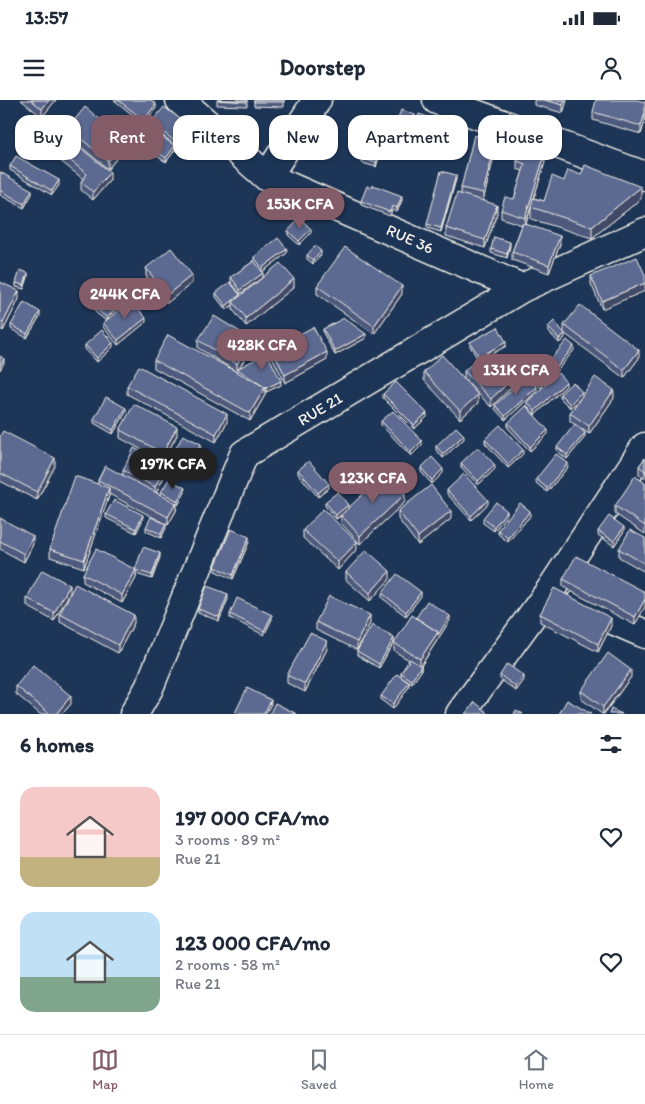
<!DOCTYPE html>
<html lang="en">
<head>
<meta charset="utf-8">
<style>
  :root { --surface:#fff; --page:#f6f6f7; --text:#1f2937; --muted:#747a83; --line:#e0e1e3; --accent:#845c67 }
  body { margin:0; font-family:Itim,sans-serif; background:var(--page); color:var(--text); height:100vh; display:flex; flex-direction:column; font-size:19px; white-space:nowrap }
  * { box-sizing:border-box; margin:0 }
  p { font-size:16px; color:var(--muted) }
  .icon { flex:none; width:28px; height:28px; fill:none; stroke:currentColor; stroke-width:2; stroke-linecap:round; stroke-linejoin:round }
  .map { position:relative; height:614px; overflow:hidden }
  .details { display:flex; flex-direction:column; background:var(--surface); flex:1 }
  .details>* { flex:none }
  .banner { position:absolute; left:15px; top:15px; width:615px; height:45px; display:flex; gap:10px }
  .price { position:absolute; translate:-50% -42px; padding:0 11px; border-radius:18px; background:var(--accent); color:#fff; font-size:16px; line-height:32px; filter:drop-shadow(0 1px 2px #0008) }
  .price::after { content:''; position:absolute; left:50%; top:30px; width:15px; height:11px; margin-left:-8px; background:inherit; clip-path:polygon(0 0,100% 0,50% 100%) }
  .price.on { background:#222; color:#fff }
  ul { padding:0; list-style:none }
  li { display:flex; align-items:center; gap:15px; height:125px; padding:0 20px }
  li span { display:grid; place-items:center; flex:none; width:140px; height:100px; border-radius:15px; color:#555 }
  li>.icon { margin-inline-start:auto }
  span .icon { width:60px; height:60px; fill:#fffc; stroke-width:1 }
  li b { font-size:21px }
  h2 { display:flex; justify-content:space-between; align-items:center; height:60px; padding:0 20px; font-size:21px }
  .chip { padding:0 18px; border-radius:15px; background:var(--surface); box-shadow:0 1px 4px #0004; font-size:18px; line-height:45px }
  .chip.on { background:var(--accent); color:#fff }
  .status { display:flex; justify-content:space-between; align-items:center; height:35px; padding:0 25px; background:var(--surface); direction:ltr }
  .status svg { height:14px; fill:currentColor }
  header { display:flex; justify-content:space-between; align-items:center; height:65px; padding:0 20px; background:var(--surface); font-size:22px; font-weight:800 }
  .tabs { display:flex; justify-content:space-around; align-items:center; height:70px; border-top:1px solid var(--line); background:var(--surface); font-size:14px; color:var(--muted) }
  .tabs a { display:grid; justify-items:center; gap:2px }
  .tabs .on { color:var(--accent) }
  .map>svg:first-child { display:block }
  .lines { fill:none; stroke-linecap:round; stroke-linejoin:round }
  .minor-casing { stroke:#f4f1e8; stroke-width:31 }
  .minor { stroke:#1d3557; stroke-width:28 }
  .wall { fill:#4e5a7d; stroke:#f4f1e8 }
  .shaded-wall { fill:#404a66; stroke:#f4f1e8 }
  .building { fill:#5b6991; stroke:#f4f1e8 }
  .labels { text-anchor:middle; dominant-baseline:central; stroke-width:4.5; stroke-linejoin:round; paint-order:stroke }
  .street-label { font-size:16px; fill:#f4f1e8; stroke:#1d3557 }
</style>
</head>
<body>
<div class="status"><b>13:57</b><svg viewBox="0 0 49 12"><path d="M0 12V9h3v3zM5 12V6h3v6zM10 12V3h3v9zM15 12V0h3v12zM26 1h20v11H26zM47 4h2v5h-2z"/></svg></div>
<header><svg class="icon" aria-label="menu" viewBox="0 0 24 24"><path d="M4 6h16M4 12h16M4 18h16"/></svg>Doorstep<svg class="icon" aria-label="person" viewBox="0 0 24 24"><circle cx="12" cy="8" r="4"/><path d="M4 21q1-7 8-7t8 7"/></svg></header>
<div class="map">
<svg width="645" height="614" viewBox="0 0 645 614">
  <rect width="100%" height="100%" fill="#1d3557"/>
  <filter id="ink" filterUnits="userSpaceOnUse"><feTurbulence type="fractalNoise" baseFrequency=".02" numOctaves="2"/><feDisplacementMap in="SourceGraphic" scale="10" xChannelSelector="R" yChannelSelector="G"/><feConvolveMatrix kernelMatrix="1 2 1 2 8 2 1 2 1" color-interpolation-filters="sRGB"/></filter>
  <g filter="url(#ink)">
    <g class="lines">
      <!-- minor casing -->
      <g class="minor-casing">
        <path id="minor" d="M 180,0 L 267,77 L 522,188
          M 437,0 L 645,76
          M 267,77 L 317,0
          M 578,505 L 645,534
          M 134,614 L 149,588 L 244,354 L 522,188 L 645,132
          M 460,614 L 549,492 L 645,347"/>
      </g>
      <!-- minor -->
      <use href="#minor" class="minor"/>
    </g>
    <!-- wall -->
    <path class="wall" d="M 21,0 L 56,0 L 42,17 Z
      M 114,0 L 151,0 L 156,8 L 144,24 Z
      M 217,0 L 247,0 L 247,6 L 217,5 Z
      M 254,0 L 284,0 L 284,7 L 254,6 Z
      M 534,0 L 567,0 L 563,13 L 534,5 Z
      M 645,2 L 645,21 L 641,34 L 593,20 L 593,12 Z
      M 415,19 L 410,33 L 396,28 L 396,23 Z
      M 151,23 L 190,30 L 177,47 L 175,46 L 175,50 L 166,62 L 151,52 L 151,48 L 175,45 L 151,27 Z
      M 439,25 L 432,42 L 413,35 L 413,30 Z
      M 68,28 L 125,48 L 108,69 L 68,36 Z
      M 125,30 L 157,38 L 148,51 L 125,35 Z
      M 33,31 L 110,80 L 93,100 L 81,90 L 81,82 L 83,79 L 33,39 Z
      M 464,33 L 458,54 L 439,48 L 439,44 Z
      M 496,48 L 483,101 L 497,113 L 485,148 L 446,136 L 446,128 L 461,94 L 461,88 Z
      M 379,57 L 376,67 L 362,63 L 362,58 Z
      M 517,61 L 545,62 L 534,98 L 544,101 L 564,81 L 641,99 L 592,138 L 531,119 L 531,108 L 526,124 L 560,144 L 549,173 L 512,160 L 512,152 L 522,125 L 501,118 L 501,110 L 514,99 L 523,71 L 517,69 Z
      M 10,66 L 59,85 L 52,95 L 10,70 Z
      M 0,72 L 32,94 L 24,108 L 0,95 Z
      M 456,79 L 441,132 L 427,128 L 427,124 Z
      M 402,100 L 397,112 L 392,110 L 390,116 L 361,105 L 361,101 Z
      M 288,131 L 311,133 L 299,145 L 288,135 Z
      M 510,146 L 507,158 L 491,153 L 491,149 Z
      M 287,153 L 262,172 L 263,177 L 240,194 L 231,182 L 231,177 L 254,161 L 254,157 Z
      M 307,155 L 321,155 L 313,164 L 307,159 Z
      M 146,168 L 192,183 L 167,203 L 146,176 Z
      M 645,175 L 602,209 L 591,184 L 591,176 Z
      M 28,177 L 24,189 L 16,187 L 16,183 Z
      M 0,182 L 19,199 L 3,231 L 0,229 Z
      M 317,186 L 402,194 L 374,234 L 317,194 Z
      M 294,187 L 246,226 L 233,210 L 233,205 L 226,210 L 216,197 L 216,193 L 240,196 Z
      M 95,208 L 119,209 L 117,212 L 146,222 L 118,245 L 103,227 L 103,223 L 106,221 L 95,212 Z
      M 40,216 L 27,238 L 11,229 L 11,225 Z
      M 564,225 L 639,258 L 624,278 L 564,233 Z
      M 548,227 L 565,238 L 559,243 L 548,231 Z
      M 323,229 L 366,238 L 335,255 L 323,233 Z
      M 198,240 L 252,247 L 239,268 L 281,285 L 266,292 L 265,291 L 265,295 L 250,321 L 154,268 L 154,260 L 237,272 L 198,248 Z
      M 470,242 L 506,246 L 479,261 L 490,273 L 516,283 L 491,307 L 464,279 L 464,271 L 478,260 L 470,246 Z
      M 85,245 L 113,247 L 97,262 L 85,249 Z
      M 272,249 L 327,260 L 285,283 L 272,257 Z
      M 574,250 L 543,287 L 566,286 L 535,315 L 527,306 L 527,302 L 542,289 L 535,283 L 535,278 Z
      M 424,272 L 478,303 L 460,319 L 424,280 Z
      M 127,286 L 227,322 L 216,342 L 127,294 Z
      M 537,291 L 505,320 L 495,309 L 495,305 Z
      M 383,294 L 427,317 L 414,329 L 383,298 Z
      M 560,294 L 582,296 L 614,298 L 589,334 L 570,321 L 570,313 L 580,298 L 570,308 L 560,298 Z
      M 126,312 L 113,334 L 94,323 L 94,319 Z
      M 381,321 L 422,345 L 411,356 L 381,325 Z
      M 508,323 L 548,334 L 530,351 L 508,328 Z
      M 120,330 L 177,335 L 163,361 L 120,338 Z
      M 0,336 L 55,366 L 37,400 L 0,381 Z
      M 585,337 L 567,359 L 557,351 L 557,347 Z
      M 464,339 L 443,358 L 436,350 L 436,346 Z
      M 485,339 L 523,354 L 508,368 L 485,343 Z
      M 201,348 L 189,371 L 171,361 L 171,357 Z
      M 645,358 L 645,379 L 639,374 L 639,366 Z
      M 461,363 L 495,369 L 478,385 L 461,367 Z
      M 568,367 L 547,392 L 536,383 L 536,379 Z
      M 421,368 L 443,373 L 432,384 L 421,372 Z
      M 123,370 L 166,373 L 156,392 L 161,395 L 161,392 L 185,392 L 178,405 L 176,404 L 176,411 L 168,425 L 109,394 L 109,396 L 84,468 L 50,457 L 50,449 L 98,384 L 98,380 L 123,375 Z
      M 298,370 L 329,388 L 318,397 L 298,374 Z
      M 645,383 L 645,434 L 615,414 L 615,406 Z
      M 447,390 L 488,404 L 471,420 L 447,394 Z
      M 325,402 L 348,408 L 405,402 L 360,444 L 341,423 L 341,416 L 336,419 L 325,406 Z
      M 398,411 L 451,419 L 418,445 L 398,419 Z
      M 106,414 L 143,419 L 136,433 L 106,418 Z
      M 507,415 L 494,431 L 483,423 L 483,418 Z
      M 530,416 L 508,442 L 498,434 L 498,430 Z
      M 0,418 L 33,444 L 24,462 L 0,449 Z
      M 146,427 L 166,428 L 161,438 L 146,431 Z
      M 303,430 L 357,449 L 338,470 L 303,438 Z
      M 598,431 L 624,431 L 614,446 L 598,435 Z
      M 645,438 L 645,472 L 619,457 L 619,449 Z
      M 249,442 L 233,479 L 215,471 L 215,467 Z
      M 160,457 L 152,479 L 136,474 L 136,478 L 122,503 L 83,482 L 83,474 L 135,470 Z
      M 346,472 L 390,479 L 370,501 L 346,480 Z
      M 563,479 L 645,492 L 635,525 L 563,487 Z
      M 70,493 L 54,521 L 27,506 L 27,498 Z
      M 382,493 L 421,496 L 406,516 L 382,498 Z
      M 228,499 L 219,521 L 198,513 L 198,509 Z
      M 60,514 L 134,523 L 118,553 L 60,522 Z
      M 230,514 L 272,519 L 264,535 L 230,518 Z
      M 540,514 L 611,526 L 598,552 L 540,522 Z
      M 416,518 L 450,520 L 421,566 L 421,571 L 412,584 L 401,577 L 401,573 L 409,560 L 394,551 L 394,543 Z
      M 316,522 L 370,523 L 357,550 L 316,530 Z
      M 394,542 L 379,568 L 357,555 L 357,551 Z
      M 327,549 L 305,592 L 287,583 L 287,575 Z
      M 500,575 L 524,580 L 516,591 L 500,579 Z
      M 631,577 L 604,614 L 602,614 L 581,599 L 581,591 Z
      M 16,586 L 71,604 L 62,614 L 40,614 L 16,594 Z
      M 409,587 L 393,609 L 381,600 L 381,596 Z"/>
    <!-- shaded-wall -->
    <path class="shaded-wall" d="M 49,0 L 56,0 L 42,17 L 42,9 Z
      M 565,0 L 567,0 L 563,13 L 563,5 Z
      M 156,4 L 156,8 L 144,24 L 144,20 Z
      M 645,13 L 645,21 L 641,34 L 641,26 Z
      M 415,15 L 415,19 L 410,33 L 410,28 Z
      M 439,21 L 439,25 L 432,42 L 432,38 Z
      M 190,26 L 190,30 L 177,47 L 177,43 Z
      M 464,29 L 464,33 L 458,54 L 458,49 Z
      M 157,34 L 157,38 L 148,51 L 148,47 Z
      M 125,40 L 125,48 L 108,69 L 108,61 Z
      M 496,41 L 496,48 L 483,101 L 483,93 Z
      M 175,46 L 175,50 L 166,62 L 166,58 Z
      M 379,53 L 379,57 L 376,67 L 376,63 Z
      M 545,54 L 545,62 L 525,126 L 525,118 Z
      M 110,72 L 110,80 L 93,100 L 93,92 Z
      M 456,75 L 456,79 L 441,132 L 441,128 Z
      M 59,80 L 59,85 L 52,95 L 52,91 Z
      M 641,87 L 641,99 L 592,138 L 592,127 Z
      M 32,90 L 32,94 L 24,108 L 24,104 Z
      M 402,96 L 402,100 L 397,112 L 397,108 Z
      M 497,105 L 497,113 L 485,148 L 485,140 Z
      M 311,129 L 311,133 L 299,145 L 299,141 Z
      M 560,136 L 560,144 L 549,173 L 549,165 Z
      M 510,142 L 510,146 L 507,158 L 507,154 Z
      M 287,149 L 287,153 L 262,172 L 262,168 Z
      M 321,151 L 321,155 L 313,164 L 313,160 Z
      M 28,173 L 28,177 L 24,189 L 24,185 Z
      M 263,173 L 263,177 L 240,194 L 240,190 Z
      M 192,175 L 192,183 L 167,203 L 167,195 Z
      M 294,179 L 294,187 L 246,226 L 246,218 Z
      M 645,183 L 645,191 L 602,209 L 602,201 Z
      M 402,186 L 402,194 L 374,234 L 374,226 Z
      M 19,191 L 19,199 L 3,231 L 3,223 Z
      M 240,195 L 240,199 L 233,202 L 233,205 L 226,210 L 226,206 Z
      M 119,205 L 119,209 L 107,222 L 107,218 Z
      M 40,212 L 40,216 L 27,238 L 27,234 Z
      M 146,218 L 146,222 L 118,245 L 118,240 Z
      M 366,234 L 366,238 L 335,255 L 335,251 Z
      M 565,234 L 565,238 L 559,243 L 559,239 Z
      M 252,239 L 252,247 L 238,270 L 237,269 L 237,264 Z
      M 506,242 L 506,246 L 479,261 L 479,257 Z
      M 113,243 L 113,247 L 97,262 L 97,258 Z
      M 574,246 L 574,250 L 542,289 L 542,285 Z
      M 639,250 L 639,258 L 624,278 L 624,270 Z
      M 327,252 L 327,260 L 285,283 L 285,275 Z
      M 4,259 L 4,263 L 0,270 L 0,266 Z
      M 516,275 L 516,283 L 491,307 L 491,299 Z
      M 281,281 L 281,285 L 266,292 L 266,288 Z
      M 566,282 L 566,286 L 535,315 L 535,311 Z
      M 265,287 L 265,295 L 250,321 L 250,313 Z
      M 537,287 L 537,291 L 505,320 L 505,316 Z
      M 614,290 L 614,298 L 589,334 L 589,326 Z
      M 582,292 L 582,297 L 570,308 L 570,304 Z
      M 478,295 L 478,303 L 460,319 L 460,311 Z
      M 126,308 L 126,312 L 113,334 L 113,330 Z
      M 427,313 L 427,317 L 414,329 L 414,325 Z
      M 227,314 L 227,322 L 216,342 L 216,334 Z
      M 177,327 L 177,335 L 163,361 L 163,353 Z
      M 548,330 L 548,334 L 530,351 L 530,347 Z
      M 585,333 L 585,337 L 567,359 L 567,355 Z
      M 464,335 L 464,339 L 443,358 L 443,354 Z
      M 422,341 L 422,345 L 411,356 L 411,352 Z
      M 201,344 L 201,348 L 189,371 L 189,366 Z
      M 523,350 L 523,354 L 508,368 L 508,364 Z
      M 55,358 L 55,366 L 37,400 L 37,392 Z
      M 568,363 L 568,367 L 547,392 L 547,388 Z
      M 166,365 L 166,373 L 155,395 L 155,387 Z
      M 495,365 L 495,369 L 478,385 L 478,381 Z
      M 443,369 L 443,373 L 432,384 L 432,380 Z
      M 329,384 L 329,388 L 318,397 L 318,393 Z
      M 109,388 L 109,396 L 84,468 L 84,460 Z
      M 185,388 L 185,392 L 178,405 L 178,401 Z
      M 405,394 L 405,402 L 360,444 L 360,436 Z
      M 488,400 L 488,404 L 471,420 L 471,416 Z
      M 176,403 L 176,411 L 168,425 L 168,417 Z
      M 348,405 L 348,409 L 336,419 L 336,415 Z
      M 451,411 L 451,419 L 418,445 L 418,437 Z
      M 507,411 L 507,415 L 494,431 L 494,427 Z
      M 530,411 L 530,416 L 508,442 L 508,438 Z
      M 143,415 L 143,419 L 136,433 L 136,429 Z
      M 166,424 L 166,428 L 161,438 L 161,434 Z
      M 624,427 L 624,431 L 614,446 L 614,441 Z
      M 33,436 L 33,444 L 24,462 L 24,454 Z
      M 249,437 L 249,442 L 233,479 L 233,475 Z
      M 357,442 L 357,449 L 338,470 L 338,462 Z
      M 160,453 L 160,457 L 152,479 L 152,475 Z
      M 136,470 L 136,478 L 122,503 L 122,495 Z
      M 390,471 L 390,479 L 370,501 L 370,493 Z
      M 70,485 L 70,493 L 54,521 L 54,513 Z
      M 421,492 L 421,496 L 406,516 L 406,512 Z
      M 228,494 L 228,499 L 219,521 L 219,517 Z
      M 645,499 L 645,507 L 635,525 L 635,517 Z
      M 134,515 L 134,523 L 118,553 L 118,545 Z
      M 272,515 L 272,519 L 264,535 L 264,531 Z
      M 370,515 L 370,523 L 357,550 L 357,542 Z
      M 450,516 L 450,520 L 420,567 L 420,559 L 438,532 Z
      M 611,518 L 611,526 L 598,552 L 598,544 Z
      M 394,538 L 394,542 L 379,568 L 379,564 Z
      M 327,541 L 327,549 L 305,592 L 305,584 Z
      M 421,566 L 421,571 L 412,584 L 412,580 Z
      M 631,570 L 631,577 L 603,614 L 603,607 Z
      M 524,576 L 524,580 L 516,591 L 516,587 Z
      M 409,583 L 409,587 L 393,609 L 393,604 Z
      M 71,596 L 71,604 L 62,614 L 56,614 Z
      M 271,600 L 271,604 L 266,614 L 264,614 Z"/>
    <!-- building -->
    <path class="building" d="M 31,0 L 49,0 L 42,9 Z
      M 118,0 L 151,0 L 156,4 L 144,20 Z
      M 217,0 L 247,0 L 247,2 Z
      M 254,0 L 284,0 L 284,2 L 254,2 Z
      M 544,0 L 565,0 L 563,5 Z
      M 596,0 L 637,0 L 645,2 L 645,13 L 641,26 L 593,12 Z
      M 85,7 L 125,40 L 108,61 L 68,28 Z
      M 164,7 L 190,26 L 177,43 L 151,23 Z
      M 401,10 L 415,15 L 410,28 L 396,23 Z
      M 419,14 L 439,21 L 432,38 L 413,30 Z
      M 135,17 L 157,34 L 148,47 L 125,30 Z
      M 44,18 L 110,72 L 93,92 L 81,82 L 87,74 L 33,31 Z
      M 445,24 L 464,29 L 458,49 L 439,44 Z
      M 160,35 L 175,46 L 166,58 L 151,48 Z
      M 474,35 L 496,41 L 483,93 L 461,88 Z
      M 522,47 L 545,54 L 525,118 L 501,110 L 505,97 L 514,99 L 525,64 L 517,61 Z
      M 366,48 L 379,53 L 376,63 L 362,58 Z
      M 16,56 L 59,80 L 52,91 L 10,66 Z
      M 585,65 L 641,87 L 592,127 L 531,107 L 533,98 L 544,101 L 552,76 L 564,81 L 568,70 L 581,75 Z
      M 441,71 L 456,75 L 441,128 L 427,124 Z
      M 0,72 L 32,90 L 24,104 L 0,90 Z
      M 373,85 L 402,96 L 397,108 L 392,106 L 390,112 L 361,101 L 367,86 L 372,88 Z
      M 457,93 L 497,105 L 485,140 L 446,128 Z
      M 300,118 L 311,129 L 299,141 L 288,131 Z
      M 523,123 L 560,136 L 549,165 L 512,152 Z
      M 494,137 L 510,142 L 507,154 L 491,149 Z
      M 278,138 L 287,149 L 262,168 L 254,157 Z
      M 315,146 L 321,151 L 313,160 L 307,155 Z
      M 345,147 L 402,186 L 374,226 L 317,186 Z
      M 171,148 L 192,175 L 167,195 L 146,168 Z
      M 637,157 L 645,175 L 645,183 L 602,201 L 591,176 Z
      M 254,161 L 263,173 L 240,190 L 231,177 Z
      M 280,163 L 294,179 L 246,218 L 233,202 Z
      M 20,170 L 28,173 L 24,185 L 16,183 Z
      M 0,182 L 19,191 L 3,223 L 0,221 Z
      M 230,182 L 240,195 L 226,206 L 216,193 Z
      M 107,194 L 119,205 L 107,218 L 95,208 Z
      M 131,200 L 146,218 L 118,240 L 103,223 Z
      M 24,202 L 40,212 L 27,234 L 11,225 Z
      M 580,205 L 639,250 L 624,270 L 564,225 Z
      M 214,216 L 252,239 L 237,264 L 198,240 Z
      M 344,218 L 366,234 L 335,251 L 323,229 Z
      M 554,221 L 565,234 L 559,239 L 548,227 Z
      M 313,227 L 327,252 L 285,275 L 272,249 Z
      M 498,227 L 506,242 L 479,257 L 470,242 Z
      M 102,230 L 113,243 L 97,258 L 85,245 Z
      M 168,235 L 265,287 L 250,313 L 154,260 Z
      M 567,240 L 574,246 L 542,285 L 535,278 Z
      M 267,253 L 281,281 L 266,288 L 237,269 Z
      M 442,255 L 478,295 L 460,311 L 424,272 Z
      M 0,256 L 4,259 L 0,266 Z
      M 477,259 L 490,273 L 503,261 L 516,275 L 491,299 L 464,271 Z
      M 139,266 L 227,314 L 216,334 L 127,286 Z
      M 558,273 L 566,282 L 535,311 L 527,302 Z
      M 527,276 L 537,287 L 505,316 L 495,305 Z
      M 595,277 L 614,290 L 589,326 L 570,313 Z
      M 396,282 L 427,313 L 414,325 L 383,294 Z
      M 573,282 L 582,292 L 570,304 L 560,294 Z
      M 106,297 L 126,308 L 113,330 L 94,319 Z
      M 134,304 L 177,327 L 163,353 L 120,330 Z
      M 526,306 L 548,330 L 530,347 L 508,323 Z
      M 393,311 L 422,341 L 411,352 L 381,321 Z
      M 575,324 L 585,333 L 567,355 L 557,347 Z
      M 500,325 L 523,350 L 508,364 L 485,339 Z
      M 456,327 L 464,335 L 443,354 L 436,346 Z
      M 3,331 L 55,358 L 37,392 L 0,373 L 0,336 Z
      M 183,335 L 201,344 L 189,366 L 171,357 Z
      M 478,347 L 495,365 L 478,381 L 461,363 Z
      M 134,348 L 166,365 L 155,387 L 123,370 Z
      M 556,354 L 568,363 L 547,388 L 536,379 Z
      M 432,357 L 443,369 L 432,380 L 421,368 Z
      M 645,358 L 645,371 L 639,366 Z
      M 309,361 L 329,384 L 318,393 L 298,370 Z
      M 105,366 L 176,403 L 168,417 L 98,380 Z
      M 385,373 L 405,394 L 360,436 L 341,415 Z
      M 464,374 L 488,400 L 471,416 L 447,390 Z
      M 75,376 L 109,388 L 84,460 L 50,449 Z
      M 635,376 L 645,383 L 645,426 L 615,406 Z
      M 169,379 L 185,388 L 178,401 L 161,392 Z
      M 431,385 L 451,411 L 418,437 L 398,411 Z
      M 338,392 L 348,405 L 336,415 L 325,402 Z
      M 114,400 L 143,415 L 136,429 L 106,414 Z
      M 496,402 L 507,411 L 494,427 L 483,418 Z
      M 520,403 L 530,411 L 508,438 L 498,430 Z
      M 323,409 L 357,442 L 338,462 L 303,430 Z
      M 609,416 L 624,427 L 614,441 L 598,431 Z
      M 151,417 L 166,424 L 161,434 L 146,427 Z
      M 0,418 L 33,436 L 24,454 L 0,441 Z
      M 231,429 L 249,437 L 233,475 L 215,467 Z
      M 630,430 L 645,438 L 645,464 L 619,449 Z
      M 143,447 L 160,453 L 152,475 L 135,470 Z
      M 96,449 L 136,470 L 122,495 L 83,474 Z
      M 366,450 L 390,471 L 370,493 L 346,472 Z
      M 576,456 L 645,492 L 645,499 L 635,517 L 563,479 Z
      M 42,470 L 70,485 L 54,513 L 27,498 Z
      M 397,474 L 421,492 L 406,512 L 382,493 Z
      M 75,484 L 134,515 L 118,545 L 60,514 Z
      M 207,486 L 228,494 L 219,517 L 198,509 Z
      M 554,488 L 611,518 L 598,544 L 540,514 Z
      M 329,496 L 370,515 L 357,542 L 316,522 Z
      M 237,498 L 272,515 L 264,531 L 230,514 Z
      M 427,501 L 450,516 L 438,535 L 438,532 L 416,518 Z
      M 412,515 L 438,532 L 420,559 L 394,543 Z
      M 372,525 L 394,538 L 379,564 L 357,551 Z
      M 310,533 L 327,541 L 305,584 L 287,575 Z
      M 608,553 L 631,570 L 603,607 L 581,591 Z
      M 410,559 L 421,566 L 412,580 L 401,573 Z
      M 507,564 L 524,576 L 516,587 L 500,575 Z
      M 33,565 L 71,596 L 56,614 L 50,614 L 16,586 Z
      M 397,574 L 409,583 L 393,604 L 381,596 Z
      M 247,588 L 271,600 L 264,614 L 237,614 L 235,613 Z
      M 567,600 L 591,614 L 559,614 Z
      M 475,602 L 488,613 L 487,614 L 465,614 Z
      M 275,603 L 297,614 L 271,614 L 270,613 Z
      M 611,609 L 622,614 L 609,614 Z
      M 516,610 L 523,614 L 514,614 Z"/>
  </g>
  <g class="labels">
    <!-- street labels -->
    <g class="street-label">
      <text transform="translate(410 139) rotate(24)">RUE 36</text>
      <text transform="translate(320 309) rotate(-31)">RUE 21</text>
    </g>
  </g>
</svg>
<b class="price" style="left:300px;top:130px">153K CFA</b>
<b class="price" style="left:125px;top:220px">244K CFA</b>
<b class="price" style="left:262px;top:271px">428K CFA</b>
<b class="price" style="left:516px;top:296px">131K CFA</b>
<b class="price on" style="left:173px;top:390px">197K CFA</b>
<b class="price" style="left:373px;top:404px">123K CFA</b>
<div class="banner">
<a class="chip">Buy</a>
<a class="chip on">Rent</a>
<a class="chip">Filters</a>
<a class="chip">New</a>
<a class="chip">Apartment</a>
<a class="chip">House</a>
</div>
</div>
<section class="details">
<h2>6 homes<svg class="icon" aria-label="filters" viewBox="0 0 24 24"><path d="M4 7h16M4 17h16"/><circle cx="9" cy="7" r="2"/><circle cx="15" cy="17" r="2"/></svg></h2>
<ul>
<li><span style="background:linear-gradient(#f6c9c9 70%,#c2b280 0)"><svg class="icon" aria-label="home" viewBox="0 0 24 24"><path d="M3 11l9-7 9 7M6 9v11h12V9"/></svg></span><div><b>197 000 CFA/mo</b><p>3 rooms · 89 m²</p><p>Rue 21</p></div><svg class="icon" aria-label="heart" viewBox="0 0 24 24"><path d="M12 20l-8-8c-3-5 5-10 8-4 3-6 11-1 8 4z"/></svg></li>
<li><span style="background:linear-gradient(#bfe0f5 65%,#7fa58c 0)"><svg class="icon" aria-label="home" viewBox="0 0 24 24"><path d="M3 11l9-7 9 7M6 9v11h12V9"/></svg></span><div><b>123 000 CFA/mo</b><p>2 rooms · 58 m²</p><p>Rue 21</p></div><svg class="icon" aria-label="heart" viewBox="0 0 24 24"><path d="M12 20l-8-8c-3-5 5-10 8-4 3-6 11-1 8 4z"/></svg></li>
</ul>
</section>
<nav class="tabs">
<a class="on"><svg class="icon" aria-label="map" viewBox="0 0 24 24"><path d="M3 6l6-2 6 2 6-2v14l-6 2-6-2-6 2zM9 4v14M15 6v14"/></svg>Map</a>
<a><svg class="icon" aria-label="saved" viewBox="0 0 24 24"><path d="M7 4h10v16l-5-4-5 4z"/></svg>Saved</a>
<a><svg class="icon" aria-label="home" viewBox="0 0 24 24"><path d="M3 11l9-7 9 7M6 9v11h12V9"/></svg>Home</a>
</nav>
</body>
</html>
